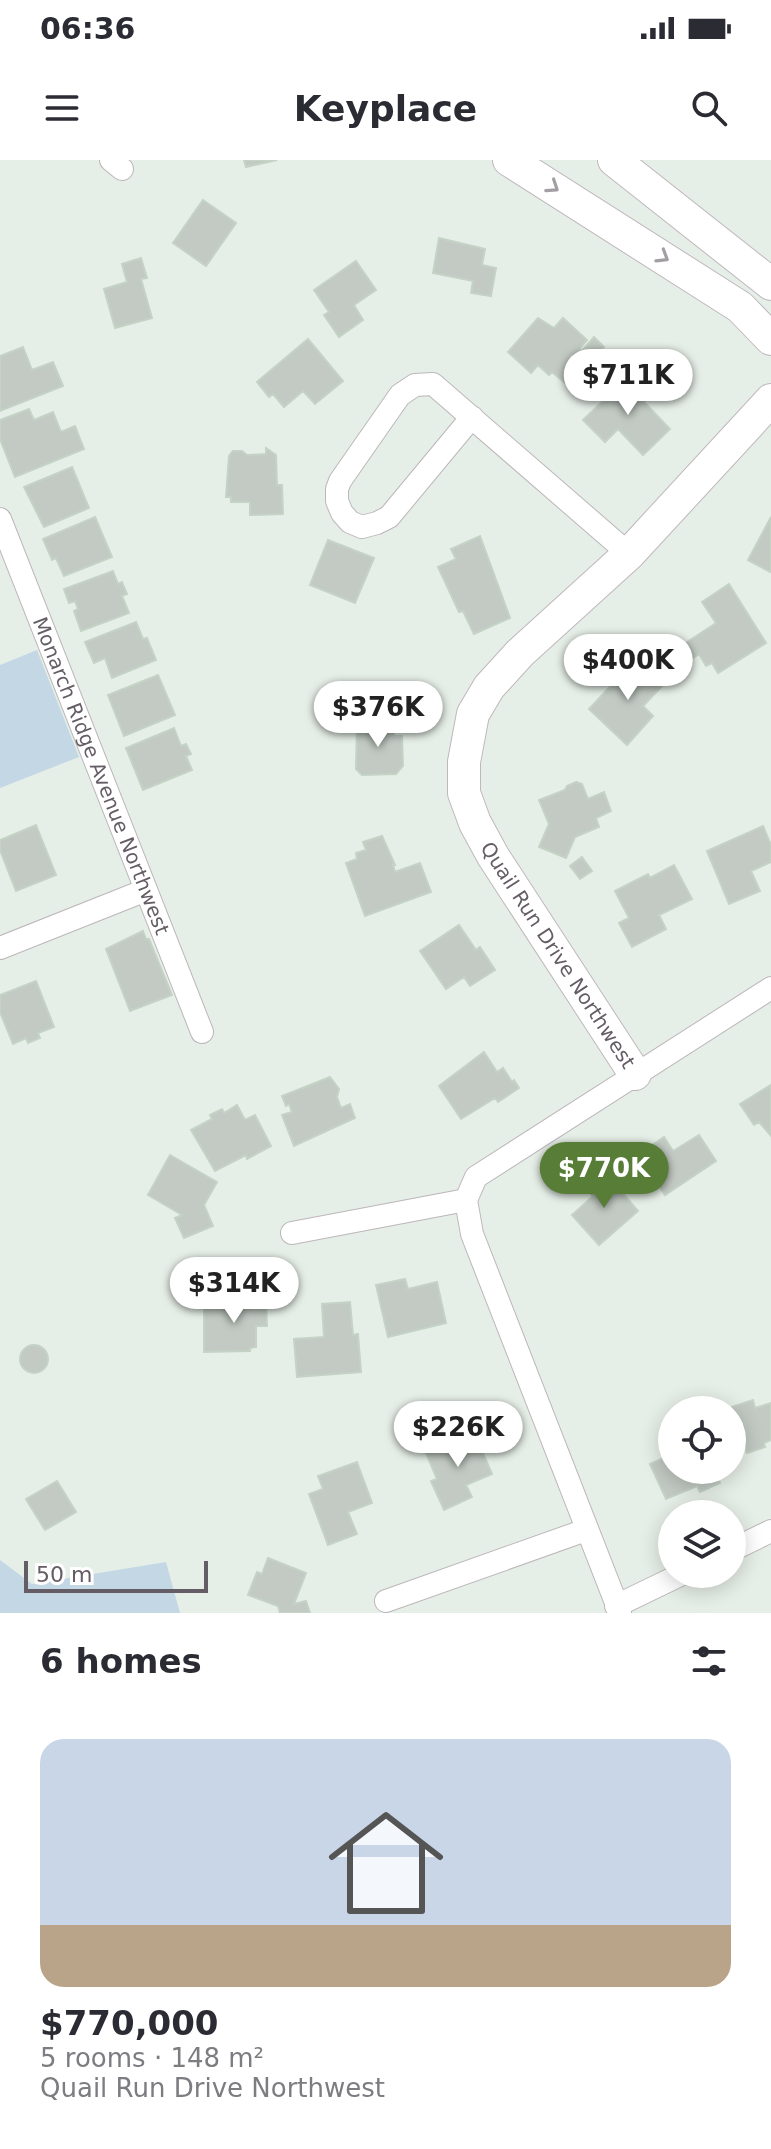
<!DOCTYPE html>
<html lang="en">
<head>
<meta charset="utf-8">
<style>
  :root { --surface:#fff; --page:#f7f7f7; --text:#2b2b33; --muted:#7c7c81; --line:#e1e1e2; --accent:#587d36 }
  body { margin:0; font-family:"DejaVu Sans",sans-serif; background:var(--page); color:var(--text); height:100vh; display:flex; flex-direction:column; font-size:30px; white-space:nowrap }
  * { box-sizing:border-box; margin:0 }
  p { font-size:26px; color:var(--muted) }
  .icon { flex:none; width:44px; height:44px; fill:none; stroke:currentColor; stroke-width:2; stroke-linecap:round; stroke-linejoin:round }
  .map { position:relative; height:1453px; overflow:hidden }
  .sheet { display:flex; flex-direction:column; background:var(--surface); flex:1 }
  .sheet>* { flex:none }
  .buttons { position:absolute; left:658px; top:1236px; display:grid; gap:16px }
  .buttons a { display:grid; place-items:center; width:88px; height:88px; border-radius:50%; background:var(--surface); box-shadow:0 4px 20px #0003; font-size:40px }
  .scale { position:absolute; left:24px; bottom:20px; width:184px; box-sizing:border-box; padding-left:8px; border:4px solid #655d65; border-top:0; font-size:22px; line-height:28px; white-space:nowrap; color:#655d65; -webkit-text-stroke:6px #fff; paint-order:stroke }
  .price { position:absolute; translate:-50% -68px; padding:0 18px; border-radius:28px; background:#fff; color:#222; font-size:26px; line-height:52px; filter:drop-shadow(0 2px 4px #0008) }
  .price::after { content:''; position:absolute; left:50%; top:48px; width:24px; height:18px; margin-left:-12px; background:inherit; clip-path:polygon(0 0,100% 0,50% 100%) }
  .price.active { background:var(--accent); color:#fff }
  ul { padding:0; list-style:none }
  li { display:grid; align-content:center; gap:16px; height:424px; padding:0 40px }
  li+li { border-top:2px solid var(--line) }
  li span { display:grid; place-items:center; height:248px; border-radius:24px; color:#555 }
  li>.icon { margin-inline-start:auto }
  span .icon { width:144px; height:144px; fill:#fffc; stroke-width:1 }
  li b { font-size:34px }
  h2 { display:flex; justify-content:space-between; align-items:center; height:96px; padding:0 40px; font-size:34px }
  .status { display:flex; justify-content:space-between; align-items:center; height:56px; padding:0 40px; background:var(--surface); direction:ltr }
  .status svg { height:22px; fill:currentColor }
  header { display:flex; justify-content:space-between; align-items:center; height:104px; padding:0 40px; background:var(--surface); font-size:36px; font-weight:800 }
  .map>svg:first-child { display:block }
  .green { fill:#c3d7e5 }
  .building { fill:#c2cac3; stroke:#c4d3c5; stroke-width:2 }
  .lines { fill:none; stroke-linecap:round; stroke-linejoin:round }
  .street-casing { stroke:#bcb6bb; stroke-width:24 }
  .secondary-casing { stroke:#bfb7be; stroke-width:34 }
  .street { stroke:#fff; stroke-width:22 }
  .secondary { stroke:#fff; stroke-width:32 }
  .oneway { stroke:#a39ea3 }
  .labels { text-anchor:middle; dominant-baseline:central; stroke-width:6; stroke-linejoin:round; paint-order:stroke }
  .street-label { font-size:20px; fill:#655d65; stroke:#fff }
</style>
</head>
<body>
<div class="status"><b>06:36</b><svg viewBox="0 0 49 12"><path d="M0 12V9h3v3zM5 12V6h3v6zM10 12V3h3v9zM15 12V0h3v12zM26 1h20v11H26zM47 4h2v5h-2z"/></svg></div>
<header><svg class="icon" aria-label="menu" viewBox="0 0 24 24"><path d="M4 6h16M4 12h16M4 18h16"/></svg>Keyplace<svg class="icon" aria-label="search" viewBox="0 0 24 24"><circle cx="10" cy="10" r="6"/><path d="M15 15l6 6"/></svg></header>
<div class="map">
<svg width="771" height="1453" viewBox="0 0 771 1453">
  <rect width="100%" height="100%" fill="#e6efe7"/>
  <!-- green -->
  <path class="green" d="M 37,490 L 79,597 L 0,628 L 0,505 Z
    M 0,1400 L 32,1424 L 166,1402 L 180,1453 L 0,1453 Z"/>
  <!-- building -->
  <path class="building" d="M 244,0 L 277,0 L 246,7 Z
    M 203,40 L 236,63 L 206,106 L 173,83 Z
    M 439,78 L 485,89 L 482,105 L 496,108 L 491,136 L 471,133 L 473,121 L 433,113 Z
    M 141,98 L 147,118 L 141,119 L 152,158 L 115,168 L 104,129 L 127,122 L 122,104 Z
    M 356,101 L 376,130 L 354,145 L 363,160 L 339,177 L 324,155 L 329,152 L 314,130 Z
    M 538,158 L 554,168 L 563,158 L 587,180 L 579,189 L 582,191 L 594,177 L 604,187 L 569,226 L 552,212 L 549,215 L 538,205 L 531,213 L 508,192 Z
    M 308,179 L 343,221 L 315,244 L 303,231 L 284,247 L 273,234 L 269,237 L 257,222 Z
    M 23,187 L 32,210 L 53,202 L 63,226 L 0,251 L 0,196 Z
    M 641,219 L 654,232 L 644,242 L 670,269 L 643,295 L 618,269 L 605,282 L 583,260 L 624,221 L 631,229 Z
    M 29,249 L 34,260 L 53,252 L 61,272 L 75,266 L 84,289 L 15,317 L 0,279 L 0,260 Z
    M 266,288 L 276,295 L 277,325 L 282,325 L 283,354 L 250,355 L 250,342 L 231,342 L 231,337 L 226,337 L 229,296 L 233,291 L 242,291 L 247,295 L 266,294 Z
    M 72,307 L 89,348 L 44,367 L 24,327 Z
    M 95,357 L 112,397 L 64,416 L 56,398 L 52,400 L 43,379 Z
    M 771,357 L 771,410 L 770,412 L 748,400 Z
    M 480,376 L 510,458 L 474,474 L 463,451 L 459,452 L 438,407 L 456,399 L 451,389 Z
    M 328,380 L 374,398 L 355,443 L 310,425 Z
    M 113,411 L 118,424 L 122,422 L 127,434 L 122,436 L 129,453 L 81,471 L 74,451 L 78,449 L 75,441 L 69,443 L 64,429 Z
    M 729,424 L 766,483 L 718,513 L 712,503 L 706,506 L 699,494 L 693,498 L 684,484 L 716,463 L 702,442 Z
    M 136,462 L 143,479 L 147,478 L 156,500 L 112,518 L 105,498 L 94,503 L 85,482 Z
    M 637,498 L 664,524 L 643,546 L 653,556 L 627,585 L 589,549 Z
    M 158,515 L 175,555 L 124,576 L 108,535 Z
    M 394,561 L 394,576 L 402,576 L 403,606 L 396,614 L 362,615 L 356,609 L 357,563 Z
    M 174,568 L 181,586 L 186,584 L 191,594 L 186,596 L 192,610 L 143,630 L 126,588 Z
    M 576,622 L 582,624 L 588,639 L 604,632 L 611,651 L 596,658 L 599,667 L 575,677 L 566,698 L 539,687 L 549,664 L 539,640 L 565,630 L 567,626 Z
    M 36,665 L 56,715 L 16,731 L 0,690 L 0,680 Z
    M 763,666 L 771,685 L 771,702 L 751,711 L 760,731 L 729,744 L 707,691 Z
    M 382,676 L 395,705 L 393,705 L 395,712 L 420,703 L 431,732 L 365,756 L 346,703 L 357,699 L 356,693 L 366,690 L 363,682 Z
    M 582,697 L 592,711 L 580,719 L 570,706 Z
    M 674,705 L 692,739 L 659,755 L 666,769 L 632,787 L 619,763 L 629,758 L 615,731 L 648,714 L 650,718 Z
    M 459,765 L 476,790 L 480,787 L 495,810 L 470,826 L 464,817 L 446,829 L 420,791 Z
    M 143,771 L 146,779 L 149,779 L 172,835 L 130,851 L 106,789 Z
    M 36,821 L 54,867 L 38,873 L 40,878 L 28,883 L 26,878 L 13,884 L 0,852 L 0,835 Z
    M 484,892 L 497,912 L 503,908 L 512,922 L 514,920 L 519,928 L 498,942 L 495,938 L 461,959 L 439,926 Z
    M 330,917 L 339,929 L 337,937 L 341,948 L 350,944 L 355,958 L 294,986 L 282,955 L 292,952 L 289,944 L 286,946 L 282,936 Z
    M 771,925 L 771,976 L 759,962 L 754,965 L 740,944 Z
    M 237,945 L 245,960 L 255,955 L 271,986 L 247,999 L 246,995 L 215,1011 L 191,970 L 212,959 L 210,955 L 222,949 L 224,953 Z
    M 699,975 L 716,1001 L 665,1035 L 638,995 L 664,977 L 673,991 Z
    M 170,995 L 217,1022 L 204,1045 L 213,1066 L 184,1078 L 175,1058 L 182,1055 L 148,1035 Z
    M 605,1013 L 638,1051 L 599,1085 L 572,1055 L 593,1036 L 587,1029 Z
    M 405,1119 L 408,1129 L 437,1122 L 446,1163 L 388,1177 L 376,1125 Z
    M 229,1139 L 266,1139 L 267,1166 L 256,1166 L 256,1187 L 250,1188 L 250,1191 L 204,1192 L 204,1147 L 229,1147 Z
    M 350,1142 L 353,1175 L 358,1174 L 361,1212 L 297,1217 L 294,1179 L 324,1177 L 322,1144 Z
    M20 1199a14 14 0 1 1 28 0a14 14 0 1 1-28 0Z
    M 753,1240 L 755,1248 L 771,1243 L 771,1280 L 764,1283 L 765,1287 L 747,1293 L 732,1247 Z
    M 474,1272 L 492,1314 L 466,1325 L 472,1337 L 444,1350 L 431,1321 L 437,1319 L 426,1293 Z
    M 672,1294 L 672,1310 L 715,1310 L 720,1323 L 700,1332 L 697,1326 L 666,1339 L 650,1304 Z
    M 357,1302 L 372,1343 L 348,1352 L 357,1374 L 328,1385 L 309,1334 L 323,1329 L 318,1316 Z
    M 57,1321 L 76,1352 L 45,1370 L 26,1339 Z
    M 268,1398 L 306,1413 L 294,1444 L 306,1441 L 310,1453 L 280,1453 L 278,1446 L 248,1435 L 257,1412 L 262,1414 Z"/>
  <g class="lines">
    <!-- street casing -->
    <g class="street-casing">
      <g id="street">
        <path d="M 111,0 L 122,9"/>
        <path d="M 472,257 L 389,357 L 377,363 L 362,367 L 350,362 L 342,353 L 337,341 L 337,329 L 340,321 L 400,235 L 415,225 L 433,224 L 629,394"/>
        <path id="s1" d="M 0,359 L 202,872"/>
        <path d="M 0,788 L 146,730"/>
        <path d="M 292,1073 L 466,1040"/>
        <path d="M 732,1390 L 771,1371"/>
        <path d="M 386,1441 L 586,1370"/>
        <path d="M 616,1446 L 682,1414"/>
        <path d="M 620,1453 L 472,1074 L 466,1040 L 476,1017 L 771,828"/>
      </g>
    </g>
    <!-- secondary casing -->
    <g class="secondary-casing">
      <path id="secondary" d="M 509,0 L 740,147 L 771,179
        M 614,0 L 771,124
        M 635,914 L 493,696 L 475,663 L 464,633 L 464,602 L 473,554 L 489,527 L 520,493 L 629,394 L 771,240"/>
    </g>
    <!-- street -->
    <use href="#street" class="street"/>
    <!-- secondary -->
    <use href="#secondary" class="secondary"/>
  </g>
  <!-- one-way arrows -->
  <defs><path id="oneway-chevron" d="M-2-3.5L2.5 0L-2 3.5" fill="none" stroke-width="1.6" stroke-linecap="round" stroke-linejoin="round" transform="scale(2)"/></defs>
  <g class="oneway">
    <use href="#oneway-chevron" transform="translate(553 27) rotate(34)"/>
    <use href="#oneway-chevron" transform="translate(663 97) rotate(32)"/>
  </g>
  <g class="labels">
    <!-- street labels -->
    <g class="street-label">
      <text stroke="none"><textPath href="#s1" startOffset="276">Monarch Ridge Avenue Northwest</textPath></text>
      <text transform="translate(558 795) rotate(57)">Quail Run Drive Northwest</text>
    </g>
  </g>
</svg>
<div class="buttons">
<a><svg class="icon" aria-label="locate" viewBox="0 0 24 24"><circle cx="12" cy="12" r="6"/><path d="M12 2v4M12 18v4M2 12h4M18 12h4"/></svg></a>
<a><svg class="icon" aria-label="layers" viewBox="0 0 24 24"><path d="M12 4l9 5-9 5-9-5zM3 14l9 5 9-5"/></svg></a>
</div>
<div class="scale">50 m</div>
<b class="price" style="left:628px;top:257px">$711K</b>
<b class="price" style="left:628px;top:542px">$400K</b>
<b class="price" style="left:378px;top:589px">$376K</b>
<b class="price active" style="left:604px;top:1050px">$770K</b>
<b class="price" style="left:234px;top:1165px">$314K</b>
<b class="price" style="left:458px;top:1309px">$226K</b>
</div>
<section class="sheet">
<h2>6 homes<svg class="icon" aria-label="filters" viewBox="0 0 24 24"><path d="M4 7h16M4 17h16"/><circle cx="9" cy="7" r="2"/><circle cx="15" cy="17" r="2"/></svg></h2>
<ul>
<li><span style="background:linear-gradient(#c9d6e8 75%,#b9a48a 0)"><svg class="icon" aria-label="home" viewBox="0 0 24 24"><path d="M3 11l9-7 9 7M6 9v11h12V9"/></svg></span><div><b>$770,000</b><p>5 rooms · 148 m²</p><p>Quail Run Drive Northwest</p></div></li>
</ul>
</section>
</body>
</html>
